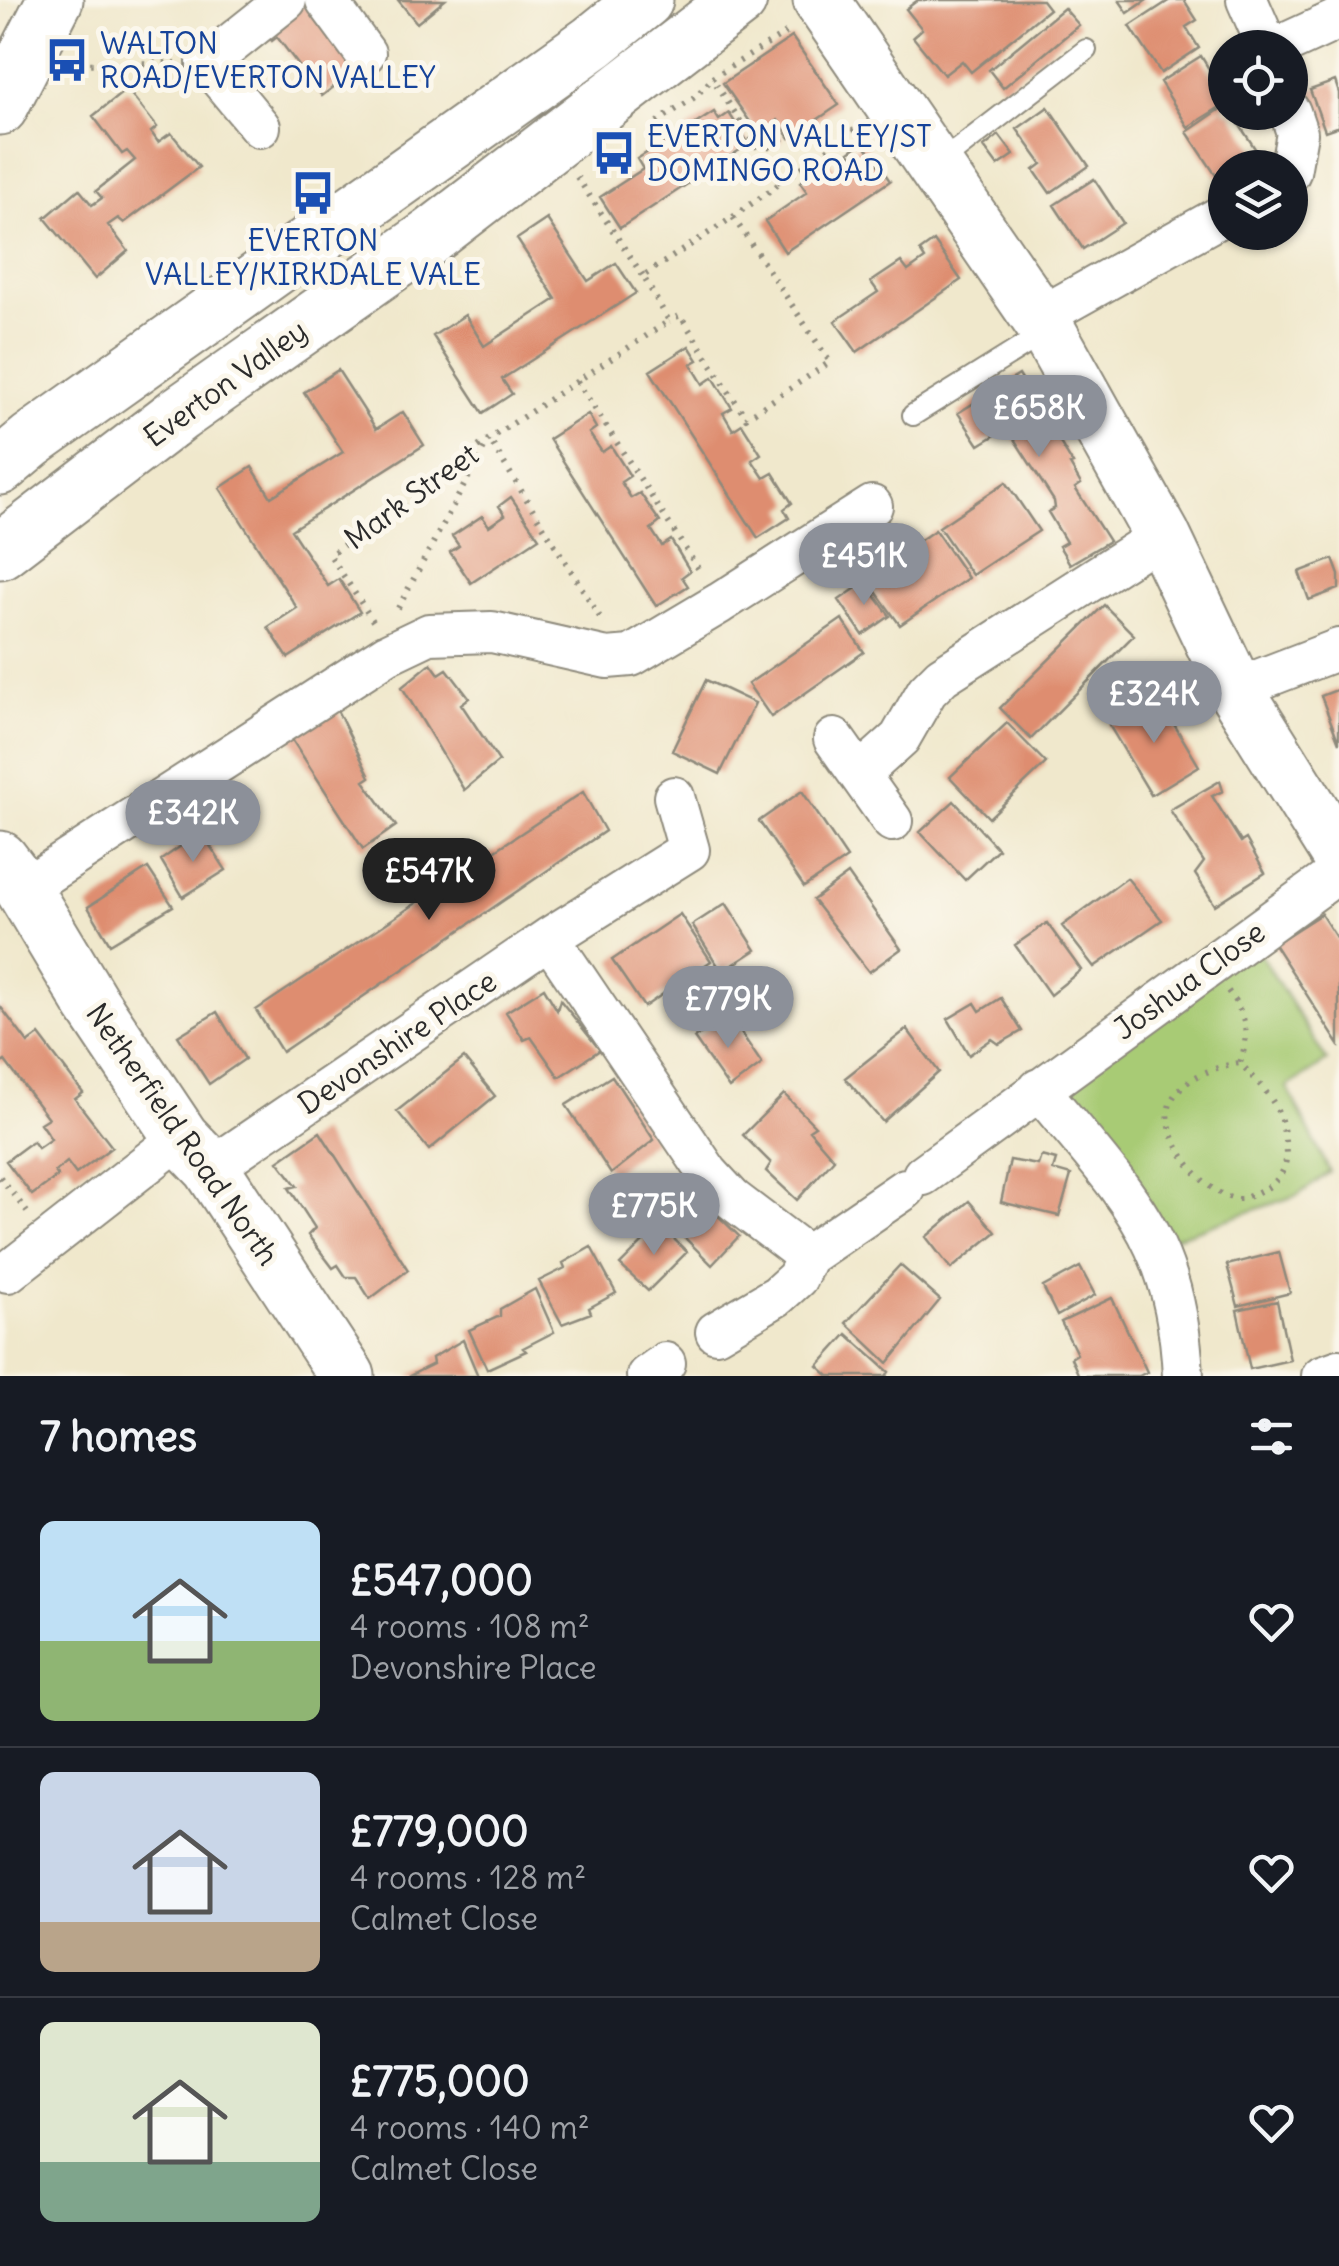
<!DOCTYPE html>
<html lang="en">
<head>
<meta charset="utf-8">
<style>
  :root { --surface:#171b24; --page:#242831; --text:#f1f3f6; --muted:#9ea1a6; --line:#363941; --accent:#8c9099 }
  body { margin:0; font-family:Delius,sans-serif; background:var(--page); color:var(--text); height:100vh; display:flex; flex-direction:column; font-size:38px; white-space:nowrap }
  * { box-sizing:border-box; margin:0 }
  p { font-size:32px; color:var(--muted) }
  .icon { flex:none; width:55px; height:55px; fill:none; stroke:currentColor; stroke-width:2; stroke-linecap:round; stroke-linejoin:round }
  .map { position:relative; height:1376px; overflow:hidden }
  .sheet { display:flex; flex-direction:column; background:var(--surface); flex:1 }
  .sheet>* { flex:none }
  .tools { position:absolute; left:1208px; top:30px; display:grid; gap:20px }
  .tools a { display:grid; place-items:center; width:100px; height:100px; border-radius:50%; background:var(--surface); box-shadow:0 2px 8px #0004; font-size:50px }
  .price { position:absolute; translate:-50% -85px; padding:0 22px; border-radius:35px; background:var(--accent); color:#fff; font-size:32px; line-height:65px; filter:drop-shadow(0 2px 5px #0008) }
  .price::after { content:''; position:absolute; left:50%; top:60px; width:30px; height:22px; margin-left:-15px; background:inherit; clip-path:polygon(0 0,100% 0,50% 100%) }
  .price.active { background:#222; color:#fff }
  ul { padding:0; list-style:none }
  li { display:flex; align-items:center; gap:30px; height:250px; padding:0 40px }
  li+li { border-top:2px solid var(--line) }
  li span { display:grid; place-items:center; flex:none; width:280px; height:200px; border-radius:15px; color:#555 }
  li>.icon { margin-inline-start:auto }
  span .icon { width:120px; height:120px; fill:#fffc; stroke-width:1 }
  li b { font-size:42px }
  h2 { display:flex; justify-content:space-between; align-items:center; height:120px; padding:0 40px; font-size:42px }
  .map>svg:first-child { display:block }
  .green { fill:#a8cb75; stroke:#6a7b50; stroke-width:2.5 }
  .building { fill:#de8d6f }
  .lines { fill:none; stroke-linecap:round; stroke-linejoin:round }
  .lane-casing { stroke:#8e8a7c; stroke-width:24 }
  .street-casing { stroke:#8e8a7c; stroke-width:44 }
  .secondary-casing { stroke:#8e8a7c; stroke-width:59 }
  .primary-casing { stroke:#8e8a7c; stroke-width:59 }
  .highway-casing { stroke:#8e8a7c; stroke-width:59 }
  .path { stroke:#8e8a7c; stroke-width:6; stroke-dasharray:2.5 8; stroke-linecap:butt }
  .lane { stroke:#fff; stroke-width:20 }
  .street { stroke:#fff; stroke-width:40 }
  .secondary { stroke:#fff; stroke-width:55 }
  .primary { stroke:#fff; stroke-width:55 }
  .highway { stroke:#fff; stroke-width:55 }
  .labels { text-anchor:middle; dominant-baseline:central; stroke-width:10; stroke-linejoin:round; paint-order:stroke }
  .transit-label { font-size:30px; fill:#164399; stroke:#fbf7ec; text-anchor:start }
  .street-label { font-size:30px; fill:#2b2b2b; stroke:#fbf7ec }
</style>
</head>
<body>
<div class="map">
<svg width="1339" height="1376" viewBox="0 0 1339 1376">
  <rect width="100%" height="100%" fill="#fbf7ec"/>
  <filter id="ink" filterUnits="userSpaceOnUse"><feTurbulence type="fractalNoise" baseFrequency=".01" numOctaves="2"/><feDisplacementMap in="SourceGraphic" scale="20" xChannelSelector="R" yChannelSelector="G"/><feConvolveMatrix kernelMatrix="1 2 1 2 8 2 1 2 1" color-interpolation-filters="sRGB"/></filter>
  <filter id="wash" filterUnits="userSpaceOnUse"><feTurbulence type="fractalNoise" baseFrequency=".0048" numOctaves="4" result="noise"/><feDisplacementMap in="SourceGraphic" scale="40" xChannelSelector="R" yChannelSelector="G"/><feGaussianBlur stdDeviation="2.25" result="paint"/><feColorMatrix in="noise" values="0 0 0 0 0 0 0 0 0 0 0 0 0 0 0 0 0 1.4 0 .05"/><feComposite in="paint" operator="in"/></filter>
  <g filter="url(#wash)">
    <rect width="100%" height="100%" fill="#f0e8cc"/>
    <!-- green -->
    <path class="green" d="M 1251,939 L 1327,1061 L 1287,1087 L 1330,1172 L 1298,1195 L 1158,1243 L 1044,1090 Z"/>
    <g id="blocks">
      <!-- building -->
      <path class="building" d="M 310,0 L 358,68 L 322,96 L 277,37 L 272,41 L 266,33 Z
        M 398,0 L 445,0 L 417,23 Z
        M 918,0 L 1042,0 L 1049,9 L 971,72 L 962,61 L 944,75 L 913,37 L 922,29 L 906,9 Z
        M 1119,0 L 1147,0 L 1128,13 Z
        M 1170,0 L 1184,0 L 1197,20 L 1186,27 L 1199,48 L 1161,73 L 1130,26 Z
        M 1064,8 L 1079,25 L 1003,88 L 989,70 Z
        M 792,37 L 839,105 L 790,138 L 778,120 L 772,125 L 783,140 L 769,149 L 723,83 Z
        M 1201,56 L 1225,95 L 1225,104 L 1188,127 L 1160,82 Z
        M 1335,81 L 1339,93 L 1339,126 L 1325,131 L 1310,90 Z
        M 127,89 L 157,127 L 151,132 L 158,142 L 171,133 L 199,167 L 124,223 L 118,218 L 108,225 L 128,251 L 95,279 L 45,218 L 79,189 L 92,205 L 102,198 L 96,191 L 135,160 L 127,151 L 122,154 L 93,116 Z
        M 1225,106 L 1225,112 L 1231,112 L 1256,150 L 1231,168 L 1225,168 L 1225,171 L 1217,177 L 1187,132 Z
        M 1048,107 L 1089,166 L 1050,193 L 1034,170 L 1042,164 L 1017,129 Z
        M 714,112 L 719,120 L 729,113 L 749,144 L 620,228 L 600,197 L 643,169 L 637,159 L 667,140 L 673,149 L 692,138 L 686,130 Z
        M 999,135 L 1014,155 L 998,166 L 984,147 Z
        M 863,142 L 890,181 L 785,252 L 765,221 L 807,192 L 800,182 L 830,162 L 837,172 L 855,160 L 849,152 Z
        M 1094,179 L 1123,223 L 1083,249 L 1054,205 Z
        M 547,219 L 588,281 L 616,263 L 636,293 L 502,379 L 512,394 L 483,413 L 433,336 L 465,315 L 484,346 L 556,299 L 517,239 Z
        M 934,241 L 961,280 L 857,352 L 835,321 L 878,292 L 871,282 L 901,262 L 908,271 L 925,259 L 920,251 Z
        M 689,346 L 698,360 L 691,364 L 703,384 L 713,377 L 732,408 L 723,413 L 733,430 L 742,424 L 761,454 L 752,460 L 764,478 L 773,473 L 792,503 L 784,509 L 789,518 L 758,538 L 650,371 Z
        M 338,370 L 376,429 L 403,412 L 424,445 L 291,530 L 328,586 L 339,579 L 360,612 L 288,658 L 268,627 L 297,608 L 220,488 L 252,467 L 271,497 L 343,452 L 304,392 Z
        M 1019,375 L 1073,464 L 1070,465 L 1081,484 L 1075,488 L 1109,541 L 1070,564 L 1059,546 L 1066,542 L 1048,512 L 1055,508 L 1054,501 L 1007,428 L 979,445 L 958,413 Z
        M 588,414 L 596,428 L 589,433 L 602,452 L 611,446 L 630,476 L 621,482 L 631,498 L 640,493 L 660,522 L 651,529 L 662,546 L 671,540 L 690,571 L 682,577 L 688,586 L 656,606 L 549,439 Z
        M 1006,482 L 1039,531 L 972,575 L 939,527 Z
        M 511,497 L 539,538 L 471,583 L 450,552 L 459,546 L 452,536 L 482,516 L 489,526 L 505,515 L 499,506 Z
        M 935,530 L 968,578 L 900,625 L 866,578 Z
        M 1333,559 L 1339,575 L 1339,589 L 1309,600 L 1299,572 Z
        M 865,582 L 890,616 L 863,635 L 839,600 Z
        M 1104,605 L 1134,635 L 1031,739 L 1000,708 Z
        M 842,619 L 864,652 L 771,717 L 748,684 Z
        M 431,663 L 439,674 L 447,669 L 469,698 L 461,704 L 499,761 L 464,790 L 402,687 Z
        M 706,680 L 755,703 L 720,774 L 672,751 Z
        M 1339,689 L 1339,743 L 1321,696 Z
        M 1157,696 L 1199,766 L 1151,795 L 1109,725 Z
        M 336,708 L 370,777 L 364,781 L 396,826 L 363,849 L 291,738 Z
        M 1007,723 L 1046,763 L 989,818 L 950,777 Z
        M 1220,781 L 1223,791 L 1212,796 L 1241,842 L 1246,839 L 1265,873 L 1215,905 L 1195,874 L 1204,862 L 1170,810 Z
        M 802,791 L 847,858 L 804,887 L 759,821 Z
        M 583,792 L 605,831 L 282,1052 L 256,1010 Z
        M 954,801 L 998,849 L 965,880 L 920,832 Z
        M 201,832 L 226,870 L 183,897 L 161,860 Z
        M 148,868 L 173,906 L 110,944 L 88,907 Z
        M 848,874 L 901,949 L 869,972 L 813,900 Z
        M 1127,878 L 1162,920 L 1094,967 L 1062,926 Z
        M 726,903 L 756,950 L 722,972 L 692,925 Z
        M 680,914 L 711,961 L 644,1007 L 612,960 Z
        M 1321,914 L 1339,942 L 1339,1045 L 1274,944 Z
        M 1047,923 L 1081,970 L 1050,995 L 1015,945 Z
        M 544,988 L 557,1010 L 560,1000 L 600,1050 L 559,1077 L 531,1037 L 524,1040 L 506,1012 Z
        M 1001,998 L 1022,1031 L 999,1044 L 992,1039 L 969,1055 L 948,1019 L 975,1003 L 980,1011 Z
        M 0,1006 L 28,1043 L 39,1035 L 83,1093 L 75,1099 L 112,1147 L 76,1174 L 67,1162 L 55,1172 L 58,1176 L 32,1195 L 6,1161 L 33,1141 L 38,1148 L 51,1139 L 40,1123 L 48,1118 L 5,1061 L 0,1064 Z
        M 217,1012 L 245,1059 L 209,1084 L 178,1036 Z
        M 729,1015 L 762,1064 L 729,1088 L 694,1038 Z
        M 907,1029 L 939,1072 L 883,1122 L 845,1078 Z
        M 464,1058 L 495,1096 L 429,1150 L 397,1111 Z
        M 612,1076 L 654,1140 L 611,1174 L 566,1105 Z
        M 784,1094 L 815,1126 L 809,1130 L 834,1159 L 797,1200 L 766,1171 L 771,1163 L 743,1135 Z
        M 320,1132 L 408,1270 L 370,1299 L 356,1277 L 346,1277 L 338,1265 L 333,1268 L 308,1235 L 315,1228 L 289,1188 L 297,1186 L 278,1161 Z
        M 1041,1156 L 1056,1160 L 1053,1170 L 1071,1175 L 1059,1216 L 1001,1202 L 1010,1160 L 1038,1165 Z
        M 700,1198 L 739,1236 L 712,1265 L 673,1226 Z
        M 969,1201 L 996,1232 L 951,1269 L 926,1237 Z
        M 660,1225 L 687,1252 L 648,1291 L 620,1265 Z
        M 591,1247 L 616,1293 L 589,1308 L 591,1313 L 562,1324 L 539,1281 L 565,1268 L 563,1263 Z
        M 1279,1252 L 1290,1293 L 1238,1306 L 1227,1265 Z
        M 900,1265 L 940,1300 L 888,1363 L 846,1323 Z
        M 1080,1267 L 1095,1295 L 1057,1316 L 1043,1287 Z
        M 535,1289 L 554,1332 L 523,1348 L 526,1351 L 487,1369 L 469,1330 L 500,1316 L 500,1309 Z
        M 1112,1298 L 1147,1372 L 1139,1376 L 1079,1376 L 1071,1358 L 1077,1354 L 1061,1322 Z
        M 1277,1301 L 1290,1360 L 1250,1369 L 1237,1310 Z
        M 847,1334 L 889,1372 L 886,1376 L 829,1376 L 818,1366 Z
        M 463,1340 L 478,1376 L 409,1376 L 433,1364 L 432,1358 Z"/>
    </g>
  </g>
  <g filter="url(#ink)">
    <use href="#blocks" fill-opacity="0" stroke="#8e8a7c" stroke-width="2.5"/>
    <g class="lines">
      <!-- lane casing -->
      <g class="lane-casing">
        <path id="lane" d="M 936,166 L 1086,50
          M 913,415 L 1046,332"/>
      </g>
      <!-- street casing -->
      <g class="street-casing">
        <path id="street" d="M 326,0 L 365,53
          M 1247,0 L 1268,48
          M 1276,48 L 1339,19
          M 1290,112 L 1297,133 L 1290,172
          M 260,127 L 207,63 L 286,0
          M 1037,319 L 1225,214
          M 1235,689 L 1339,649
          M 834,739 L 892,821
          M 860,774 L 900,738 L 927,691 L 942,676 L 1162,535
          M 23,889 L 387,654 L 429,634 L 492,632 L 607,658 L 631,656 L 720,603 L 872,506
          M 549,938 L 708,1173 L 732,1199 L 807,1256
          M 1039,1089 C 1077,1137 1130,1191 1155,1247 C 1174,1288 1181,1331 1183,1376
          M 211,1168 L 549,938 L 689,850 L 674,797
          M 923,1175 L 1339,872
          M 8,1272 L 181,1137
          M 716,1332 L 777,1296 L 797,1278 L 807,1256 L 905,1189
          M 647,1376 L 665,1363
          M 1322,1376 L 1339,1370"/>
      </g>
      <!-- secondary casing -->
      <g class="secondary-casing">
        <path id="secondary" d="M 0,859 L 23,889 L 92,1004 L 181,1137 L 211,1168 L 347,1376"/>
      </g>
      <!-- primary casing -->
      <g class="primary-casing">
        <path id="primary" d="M 821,0 L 1048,331 L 1162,535 L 1235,689 L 1339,855"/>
      </g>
      <!-- highway casing -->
      <g class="highway-casing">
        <path id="highway" d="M 0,107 L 55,0
          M 0,467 L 31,441 L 593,42 L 645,0
          M 0,551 L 179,414 L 433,235 L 739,0"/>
      </g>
      <!-- path -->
      <path class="path" d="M 71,69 L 77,64 L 176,63
        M 657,122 L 695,97 L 710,81
        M 577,177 L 643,276
        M 781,183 L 712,78 L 791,30
        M 733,217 L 857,128
        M 577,381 L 701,573
        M 398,608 L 489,439 L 603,622
        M 373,621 L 330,555 L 489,439 L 669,321 L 643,276 L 733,217 L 830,362 L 746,418 L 680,315 L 669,321
        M 1228,991 C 1247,1017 1250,1033 1240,1063 C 1272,1097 1284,1108 1286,1155 C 1287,1170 1276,1185 1262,1190 C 1256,1193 1247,1198 1241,1199 C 1207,1201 1159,1136 1170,1104 C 1179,1079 1216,1066 1240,1063
        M 0,1177 L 27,1212"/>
      <!-- lane -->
      <use href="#lane" class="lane"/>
      <!-- street -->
      <use href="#street" class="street"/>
      <!-- secondary -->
      <use href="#secondary" class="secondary"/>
      <!-- primary -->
      <use href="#primary" class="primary"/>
      <!-- highway -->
      <use href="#highway" class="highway"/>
    </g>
  </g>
  <!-- icons -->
  <defs>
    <g id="bus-bare" transform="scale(3.45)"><path d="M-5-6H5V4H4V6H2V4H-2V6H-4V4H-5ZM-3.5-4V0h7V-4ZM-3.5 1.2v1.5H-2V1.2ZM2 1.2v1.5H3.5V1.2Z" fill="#1a4fb4" stroke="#fbf7ec" stroke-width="2.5" paint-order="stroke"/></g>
  </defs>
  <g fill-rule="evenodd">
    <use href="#bus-bare" x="67" y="60"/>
    <use href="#bus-bare" x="614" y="153"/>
    <use href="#bus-bare" x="313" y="193"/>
  </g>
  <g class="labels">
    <!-- transit labels -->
    <g class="transit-label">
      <text x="100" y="43">WALTON<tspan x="100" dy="34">ROAD/EVERTON VALLEY</tspan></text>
      <text x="647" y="136">EVERTON VALLEY/ST<tspan x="647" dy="34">DOMINGO ROAD</tspan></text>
      <text x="313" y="240" text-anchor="middle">EVERTON<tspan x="313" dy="34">VALLEY/KIRKDALE VALE</tspan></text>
    </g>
    <!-- street labels -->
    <g class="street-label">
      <text transform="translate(225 383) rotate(-36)">Everton Valley</text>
      <text transform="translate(411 496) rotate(-36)">Mark Street</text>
      <text transform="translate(1189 980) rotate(-36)">Joshua Close</text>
      <text transform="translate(397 1042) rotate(-34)">Devonshire Place</text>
      <text transform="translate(183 1134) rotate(55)">Netherfield Road North</text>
    </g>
  </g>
</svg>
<div class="tools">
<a><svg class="icon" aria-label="locate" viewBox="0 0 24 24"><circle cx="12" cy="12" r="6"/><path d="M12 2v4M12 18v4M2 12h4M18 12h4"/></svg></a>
<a><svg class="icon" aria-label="layers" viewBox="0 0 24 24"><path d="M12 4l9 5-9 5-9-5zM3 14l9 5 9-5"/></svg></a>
</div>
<b class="price" style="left:1039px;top:460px">£658K</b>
<b class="price" style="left:864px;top:608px">£451K</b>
<b class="price" style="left:1154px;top:746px">£324K</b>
<b class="price" style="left:193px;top:865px">£342K</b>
<b class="price active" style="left:429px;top:923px">£547K</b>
<b class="price" style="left:728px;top:1051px">£779K</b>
<b class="price" style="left:654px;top:1258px">£775K</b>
</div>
<section class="sheet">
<h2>7 homes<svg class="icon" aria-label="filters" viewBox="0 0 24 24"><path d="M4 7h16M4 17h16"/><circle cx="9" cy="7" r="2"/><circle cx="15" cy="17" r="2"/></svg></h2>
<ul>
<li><span style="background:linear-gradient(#bfe0f5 60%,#8fb573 0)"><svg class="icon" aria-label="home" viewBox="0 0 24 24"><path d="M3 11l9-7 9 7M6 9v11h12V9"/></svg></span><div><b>£547,000</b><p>4 rooms · 108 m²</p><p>Devonshire Place</p></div><svg class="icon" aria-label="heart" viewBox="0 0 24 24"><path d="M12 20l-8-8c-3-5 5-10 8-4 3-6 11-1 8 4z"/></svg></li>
<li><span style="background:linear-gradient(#c9d6e8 75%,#b9a48a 0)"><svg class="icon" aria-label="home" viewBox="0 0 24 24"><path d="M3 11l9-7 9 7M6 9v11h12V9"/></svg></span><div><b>£779,000</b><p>4 rooms · 128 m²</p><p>Calmet Close</p></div><svg class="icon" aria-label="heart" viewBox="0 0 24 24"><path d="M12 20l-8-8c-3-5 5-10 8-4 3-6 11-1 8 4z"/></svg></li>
<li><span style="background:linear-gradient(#dfe7d0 70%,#7fa58c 0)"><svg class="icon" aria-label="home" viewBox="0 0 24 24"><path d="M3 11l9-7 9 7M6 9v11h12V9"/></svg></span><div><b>£775,000</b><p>4 rooms · 140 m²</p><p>Calmet Close</p></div><svg class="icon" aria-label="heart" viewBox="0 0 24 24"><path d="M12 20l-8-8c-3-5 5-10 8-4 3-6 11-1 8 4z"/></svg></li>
</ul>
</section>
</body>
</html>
